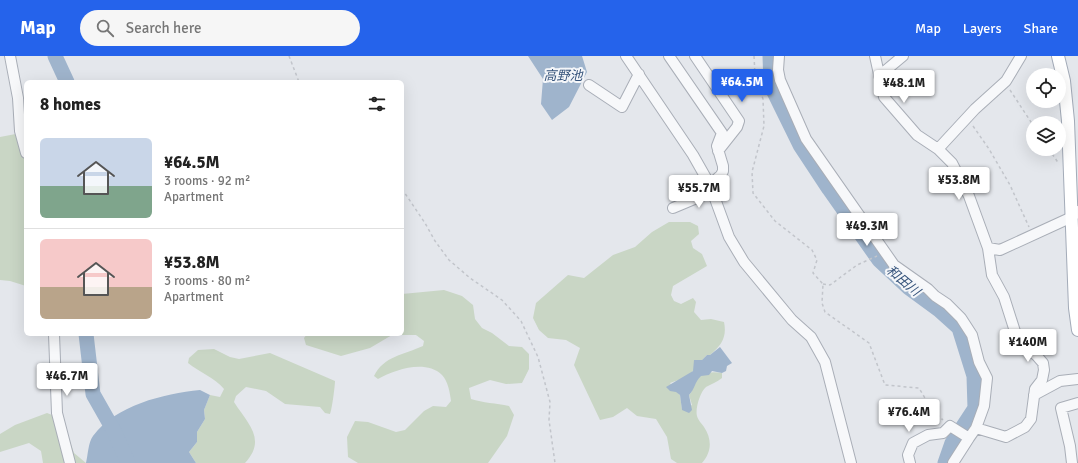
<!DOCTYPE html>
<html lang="en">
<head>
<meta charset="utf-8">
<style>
  :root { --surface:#fff; --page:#f6f6f6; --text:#222; --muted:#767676; --line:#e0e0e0; --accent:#2563eb }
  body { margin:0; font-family:Signika,"Noto Sans JP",sans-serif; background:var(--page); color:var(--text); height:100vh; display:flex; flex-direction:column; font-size:15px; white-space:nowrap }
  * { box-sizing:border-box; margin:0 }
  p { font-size:13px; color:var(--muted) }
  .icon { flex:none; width:22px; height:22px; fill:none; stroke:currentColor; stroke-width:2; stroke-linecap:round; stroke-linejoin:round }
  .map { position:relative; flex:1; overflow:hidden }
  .sheet { position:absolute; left:24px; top:24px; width:380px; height:256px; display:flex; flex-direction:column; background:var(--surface); border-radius:6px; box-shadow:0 4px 16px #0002 }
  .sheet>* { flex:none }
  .tools { position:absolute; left:1026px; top:12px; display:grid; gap:8px }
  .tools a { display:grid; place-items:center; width:40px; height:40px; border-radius:50%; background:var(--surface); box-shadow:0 4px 16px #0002; font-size:20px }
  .price { position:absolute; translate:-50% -34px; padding:0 9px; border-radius:4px; background:#fff; color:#222; font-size:13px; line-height:26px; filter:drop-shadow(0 1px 2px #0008) }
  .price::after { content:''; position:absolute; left:50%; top:24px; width:12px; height:9px; margin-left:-6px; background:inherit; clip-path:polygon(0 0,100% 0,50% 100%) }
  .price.active { background:var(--accent); color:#fff }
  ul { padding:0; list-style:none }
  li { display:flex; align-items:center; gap:12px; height:100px; padding:0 16px }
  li+li { border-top:1px solid var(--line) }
  li span { display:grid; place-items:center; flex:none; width:112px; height:80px; border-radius:6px; color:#555 }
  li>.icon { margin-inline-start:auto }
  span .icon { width:48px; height:48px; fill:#fffc; stroke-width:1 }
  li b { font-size:17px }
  h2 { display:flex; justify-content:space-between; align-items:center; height:48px; padding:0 16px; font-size:17px }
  header { display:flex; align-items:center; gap:24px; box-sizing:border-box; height:56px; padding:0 20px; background:var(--accent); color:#fff }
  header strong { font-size:19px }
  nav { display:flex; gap:22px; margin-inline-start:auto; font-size:14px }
  .search { width:280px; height:36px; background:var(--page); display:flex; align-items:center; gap:10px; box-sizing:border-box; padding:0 14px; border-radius:22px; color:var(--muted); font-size:15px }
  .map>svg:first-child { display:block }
  .green { fill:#c9d6c5 }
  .water { fill:#9fb4cc }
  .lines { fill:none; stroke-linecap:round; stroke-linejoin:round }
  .river { stroke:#9fb4cc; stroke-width:15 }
  .minor-casing { stroke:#a9aeb7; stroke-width:12 }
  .major-casing { stroke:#a3abb8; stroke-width:14 }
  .path { stroke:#c2c5cb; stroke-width:1.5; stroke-dasharray:3 3; stroke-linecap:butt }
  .minor { stroke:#f7f8fa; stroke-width:10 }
  .major { stroke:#fff; stroke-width:12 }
  .labels { text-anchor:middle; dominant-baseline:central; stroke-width:4; stroke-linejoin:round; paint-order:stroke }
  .water-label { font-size:13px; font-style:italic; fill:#34527a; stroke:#f4f6f9 }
</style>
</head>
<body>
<header>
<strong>Map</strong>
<div class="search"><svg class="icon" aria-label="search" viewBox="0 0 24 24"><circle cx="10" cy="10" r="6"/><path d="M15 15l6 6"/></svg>Search here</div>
<nav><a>Map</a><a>Layers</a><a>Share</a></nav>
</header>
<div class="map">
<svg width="1078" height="407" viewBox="0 0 1078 407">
  <rect width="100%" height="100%" fill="#e4e7ec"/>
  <!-- green -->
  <path class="green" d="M 26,76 L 26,230 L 10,225 L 0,224 L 0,81 Z
    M 669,166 L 690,166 L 698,170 L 699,178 L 691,185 L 693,192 L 702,198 L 707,210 L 673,230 L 671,239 L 674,245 L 681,248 L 693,242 L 696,246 L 694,256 L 701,264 L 711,263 L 724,266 C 727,281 722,289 710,299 L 707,299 C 702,304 698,309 694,314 C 687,321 679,324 670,327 L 680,339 L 682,354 L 692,349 L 689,339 C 693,335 692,332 694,327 C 700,316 712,315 722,317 L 722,322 C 717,326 711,328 706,331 C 700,336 695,353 697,360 C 698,364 702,368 704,371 C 712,383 712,396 702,407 L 677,407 L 671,403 L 667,381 L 656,363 L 637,360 L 627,352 L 613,361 L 600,364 L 574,309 L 580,292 L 566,284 L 548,282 L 539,274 L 533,262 L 536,247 L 568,219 L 584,222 L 613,199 L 635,191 L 652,176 Z
    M 444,234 L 462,240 L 473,249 L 475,263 L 482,272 L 492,277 L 509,290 L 522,291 L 529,298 L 529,313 L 522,327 L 506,328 L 490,324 L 469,332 L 471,343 C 483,347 496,347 509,350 L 514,359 L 507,380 L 488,407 L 358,407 L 348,401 L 347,381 L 355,365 L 368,366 L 396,376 L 405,374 L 424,355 L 433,350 L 446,351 L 451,345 C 450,337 448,325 442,319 C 425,303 395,314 378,323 L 374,320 C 384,300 403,299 423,290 L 424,285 L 416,279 L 392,279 L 370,292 L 341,300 L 306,289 L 304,282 L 307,278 L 334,280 L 340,278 L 402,278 L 402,238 Z
    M 214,293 L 230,301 L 239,303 L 270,297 L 335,325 C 335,330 332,354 330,358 L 325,357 L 320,351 L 285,348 L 266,335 L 246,331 L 236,340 L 234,346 C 248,368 267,383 245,407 L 196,407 L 189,396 L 197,386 L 197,376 L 205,363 L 204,354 L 210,339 L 220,341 L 224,333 C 215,322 199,316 188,307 L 189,302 L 198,294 Z
    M 47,357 L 62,363 L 74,397 L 86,407 L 43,407 L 41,395 L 29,387 L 0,396 L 0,378 L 15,369 Z"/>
  <!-- water -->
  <path class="water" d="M 528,0 L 582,0 L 587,16 L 569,51 L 552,64 L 541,48 L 543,23 Z
    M 720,291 L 732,307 L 727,310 L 726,315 L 722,317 L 712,315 L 709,319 L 701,320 C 694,327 695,333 689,339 L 692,354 L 689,357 L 682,354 L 680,339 L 676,336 L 670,335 L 666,331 L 693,315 L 694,304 L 702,304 L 707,299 L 710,299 Z
    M 200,334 L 210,339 L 204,354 L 205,363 L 197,376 L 197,386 L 189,396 L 196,407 L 86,407 C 88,399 88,387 93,380 C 116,349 163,338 200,334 Z"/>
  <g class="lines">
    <!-- river -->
    <path class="river" d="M 55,0 L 67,26
      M 770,0 L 771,30 L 800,89 L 829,133 L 879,204 L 909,232 L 939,254 L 959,272 L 974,320 L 975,352 L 952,387 L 945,407
      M 86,278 L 93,338 L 114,375 L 128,407"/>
    <!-- minor casing -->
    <g class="minor-casing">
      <path id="minor" d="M 10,0 L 18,42 L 20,75 L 26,97
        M 626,0 L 693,99 L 710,129 L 729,181 L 744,206 L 792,264 L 811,281 L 825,306 L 851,407
        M 669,0 L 722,77 L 717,90 L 723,110 L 723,115 L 721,119 L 710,129
        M 695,0 L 739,65 L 737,71 L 718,95
        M 779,0 L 778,14 L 780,24 L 806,83 L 894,209 L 928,233 L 935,240 L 947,248 L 961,262 L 972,279 L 979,306 L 987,322 L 984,350 L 976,372
        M 875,0 L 884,41 L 917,79 L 938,93 L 952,107 L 969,140 L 988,192 L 992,219 L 1004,241 L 1019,288 L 1036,299 L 1043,307 L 1044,314 L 1042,324 L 1035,333 L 1031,363 L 1025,371 L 1006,381 L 976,372 L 969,382 L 950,370 L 943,377 L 928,379 L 913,387 L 908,399 L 910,407
        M 879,20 L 903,0
        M 589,29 L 622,51 L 639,18
        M 938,93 L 975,53 L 1006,25 L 1021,0
        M 673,152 L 704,139 L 711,132
        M 988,192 L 1000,194 L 1072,161 L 1078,155
        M 54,278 L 57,357 L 70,407
        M 1034,339 L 1060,325 L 1078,323
        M 953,407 L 969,382
        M 1072,407 L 1070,390 L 1061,352 L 1078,347"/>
    </g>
    <!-- major casing -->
    <g class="major-casing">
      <path id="major" d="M 1058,0 L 1064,25 L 1068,65 L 1075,252 L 1078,274"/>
    </g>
    <!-- path -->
    <path class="path" d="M 289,0 L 299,26
      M 754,0 L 755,19 L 763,43 L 764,70 L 752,116 L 753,137 L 775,165 L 812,194 L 817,204 L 813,217 L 823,228 L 822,247 L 825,256 L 869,287 L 885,329 L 919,332 L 932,354 L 943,364
      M 1010,34 L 1033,69
      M 973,70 L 989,93 L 1010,129 L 1029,171
      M 1049,93 L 1059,108
      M 402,133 L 425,167 L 435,185 L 449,204 L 470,222 L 502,244 L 521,265 L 538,301 L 550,346 L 549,364 L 555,407
      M 823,228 L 830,229 L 857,209 L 877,200"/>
    <!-- minor -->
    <use href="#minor" class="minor"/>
    <!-- major -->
    <use href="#major" class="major"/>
  </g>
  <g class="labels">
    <!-- water labels -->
    <g class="water-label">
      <text x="563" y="20">高野池</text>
      <text transform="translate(903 225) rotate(40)">和田川</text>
    </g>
  </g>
</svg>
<div class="tools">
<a><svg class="icon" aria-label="locate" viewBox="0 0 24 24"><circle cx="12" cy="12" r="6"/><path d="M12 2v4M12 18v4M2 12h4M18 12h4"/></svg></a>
<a><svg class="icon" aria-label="layers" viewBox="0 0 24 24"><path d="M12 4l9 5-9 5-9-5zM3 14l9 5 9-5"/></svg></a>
</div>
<b class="price active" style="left:742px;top:47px">¥64.5M</b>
<b class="price" style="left:904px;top:48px">¥48.1M</b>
<b class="price" style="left:959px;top:145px">¥53.8M</b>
<b class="price" style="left:699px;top:153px">¥55.7M</b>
<b class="price" style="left:867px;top:191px">¥49.3M</b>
<b class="price" style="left:1028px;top:307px">¥140M</b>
<b class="price" style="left:67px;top:341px">¥46.7M</b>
<b class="price" style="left:909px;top:377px">¥76.4M</b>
<section class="sheet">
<h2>8 homes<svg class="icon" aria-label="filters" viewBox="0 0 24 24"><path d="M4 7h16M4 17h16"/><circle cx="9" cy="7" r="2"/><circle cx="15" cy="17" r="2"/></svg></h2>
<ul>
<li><span style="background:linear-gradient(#c9d6e8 60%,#7fa58c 0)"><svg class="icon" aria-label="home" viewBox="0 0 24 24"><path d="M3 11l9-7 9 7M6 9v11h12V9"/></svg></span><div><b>¥64.5M</b><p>3 rooms · 92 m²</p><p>Apartment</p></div></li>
<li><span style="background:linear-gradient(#f6c9c9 60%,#b9a48a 0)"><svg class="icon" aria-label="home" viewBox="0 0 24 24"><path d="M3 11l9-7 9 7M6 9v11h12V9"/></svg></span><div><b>¥53.8M</b><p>3 rooms · 80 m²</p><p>Apartment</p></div></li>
</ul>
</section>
</div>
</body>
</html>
